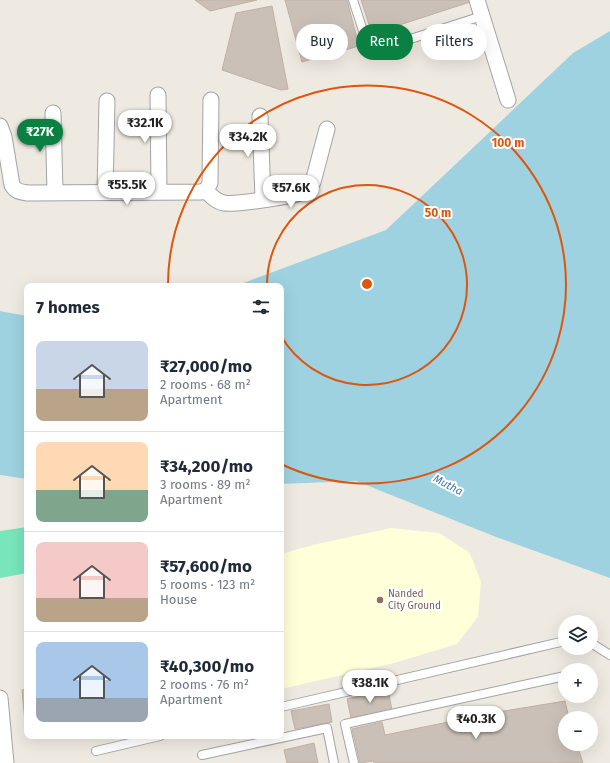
<!DOCTYPE html>
<html lang="en">
<head>
<meta charset="utf-8">
<style>
  :root { --surface:#fff; --page:#f2f2f3; --text:#1f2937; --muted:#747a83; --line:#e0e1e3; --accent:#0b8043 }
  body { margin:0; font-family:"Fira Sans",sans-serif; background:var(--page); color:var(--text); height:100vh; display:flex; flex-direction:column; font-size:15px; white-space:nowrap }
  * { box-sizing:border-box; margin:0 }
  p { font-size:13px; color:var(--muted) }
  .icon { flex:none; width:22px; height:22px; fill:none; stroke:currentColor; stroke-width:2; stroke-linecap:round; stroke-linejoin:round }
  .map { position:relative; flex:1; overflow:hidden }
  .drawer { position:absolute; left:24px; top:283px; width:260px; height:456px; display:flex; flex-direction:column; background:var(--surface); border-radius:8px; box-shadow:0 4px 16px #0002 }
  .drawer>* { flex:none }
  .hud { position:absolute; left:296px; top:24px; width:254px; height:36px; display:flex; gap:8px }
  .fabs { position:absolute; left:558px; top:615px; display:grid; gap:8px }
  .fabs a { display:grid; place-items:center; width:40px; height:40px; border-radius:50%; background:var(--surface); box-shadow:0 4px 16px #0002; font-size:20px }
  .price { position:absolute; translate:-50% -34px; padding:0 9px; border-radius:14px; background:#fff; color:#222; font-size:13px; line-height:26px; filter:drop-shadow(0 1px 2px #0008) }
  .price::after { content:''; position:absolute; left:50%; top:24px; width:12px; height:9px; margin-left:-6px; background:inherit; clip-path:polygon(0 0,100% 0,50% 100%) }
  .price.active { background:var(--accent); color:#fff }
  ul { padding:0; list-style:none }
  li { display:flex; align-items:center; gap:12px; height:100px; padding:0 12px }
  li+li { border-top:1px solid var(--line) }
  li span { display:grid; place-items:center; flex:none; width:112px; height:80px; border-radius:8px; color:#555 }
  li>.icon { margin-inline-start:auto }
  span .icon { width:48px; height:48px; fill:#fffc; stroke-width:1 }
  li b { font-size:17px }
  h2 { display:flex; justify-content:space-between; align-items:center; height:48px; padding:0 12px; font-size:17px }
  .pill { padding:0 14px; border-radius:18px; background:var(--surface); box-shadow:0 4px 16px #0002; font-size:14px; line-height:36px }
  .pill.active { background:var(--accent); color:#fff }
  .map>svg:first-child { display:block }
  .education { fill:#ffffda }
  .pitch { fill:#78e5ba }
  .water { fill:#9ed2e0 }
  .building { fill:#cbc0b7; stroke:#c1b0a2 }
  .lines { fill:none; stroke-linecap:round; stroke-linejoin:round }
  .service-casing { stroke:#a3a3a3; stroke-width:10 }
  .minor-casing { stroke:#a3a3a3; stroke-width:17 }
  .service { stroke:#fff; stroke-width:8 }
  .minor { stroke:#fff; stroke-width:15 }
  .ring { fill:none; stroke:#de560d; stroke-width:2 }
  .education-dot { fill:#8d6e63; stroke:#fff; stroke-width:1.5 }
  .labels { text-anchor:middle; dominant-baseline:central; stroke-width:4; stroke-linejoin:round; paint-order:stroke }
  .education-label { font-size:10px; fill:#785e54; stroke:#fff; text-anchor:start }
  .water-label { font-size:11px; font-style:italic; fill:#4076ab; stroke:#fff }
  .centre { fill:#de560d; stroke:#fff; stroke-width:2 }
  .ring-label { font-size:12px; text-anchor:middle; font-weight:bold; fill:#de560d; stroke:#fff; stroke-width:4; stroke-linejoin:round; paint-order:stroke }
</style>
</head>
<body>
<div class="map">
<svg width="610" height="763" viewBox="0 0 610 763">
  <rect width="100%" height="100%" fill="#efeae1"/>
  <!-- education -->
  <path class="education" d="M 391,528 L 439,533 L 470,553 L 481,582 L 478,617 L 457,644 L 394,663 L 281,689 L 281,554 L 313,545 Z"/>
  <!-- pitch -->
  <path class="pitch" d="M 27,527 L 27,573 L 0,578 L 0,531 Z"/>
  <!-- water -->
  <path class="water" d="M 610,31 L 610,578 L 496,537 L 356,481 L 281,484 L 281,286 L 235,286 L 386,230 L 573,53 Z
    M 0,311 L 27,316 L 27,479 L 0,475 Z"/>
  <!-- building -->
  <path class="building" d="M 195,0 L 257,0 L 210,11 Z
    M 285,0 L 347,0 L 359,46 L 302,62 Z
    M 361,0 L 469,0 L 470,2 L 372,34 Z
    M 272,6 L 288,89 L 281,90 L 222,70 L 236,13 Z
    M 27,689 L 27,734 L 26,734 L 22,690 Z
    M 388,690 L 392,710 L 351,718 L 347,699 Z
    M 565,701 L 569,718 L 565,718 L 565,744 L 577,744 L 583,763 L 374,763 L 373,761 L 360,763 L 352,729 L 382,722 L 385,735 L 492,713 Z
    M 329,704 L 332,722 L 295,729 L 291,711 Z
    M 314,743 L 318,763 L 287,763 L 284,750 Z"/>
  <g class="lines">
    <!-- service casing -->
    <g class="service-casing">
      <path id="service" d="M 353,0 L 370,52 L 482,16
        M 591,643 L 610,655
        M 281,707 L 565,641
        M 96,751 L 160,736
        M 202,755 L 327,728 L 334,763
        M 354,763 L 345,724 L 565,676"/>
    </g>
    <!-- minor casing -->
    <g class="minor-casing">
      <path id="minor" d="M 477,0 L 508,100
        M 158,95 L 159,192
        M 53,113 L 55,192
        M 260,116 L 263,199
        M 0,126 L 4,137 L 12,185 C 16,192 21,192 28,193 L 200,192 L 206,191 L 210,183 L 211,100
        M 206,191 C 211,196 217,202 224,203 C 233,205 298,196 305,191 C 309,189 311,186 313,182 L 327,129
        M 105,192 L 107,101
        M 0,698 L 6,763"/>
    </g>
    <!-- service -->
    <use href="#service" class="service"/>
    <!-- minor -->
    <use href="#minor" class="minor"/>
  </g>
  <!-- distance rings -->
  <g class="ring">
    <path d="M267 286A100 100 0 1 1 281 336"/>
    <path d="M168 286A199 199 0 1 1 281 464"/>
  </g>
  <!-- markers -->
  <circle class="education-dot" cx="380" cy="600" r="4"/>
  <g class="labels">
    <!-- education labels -->
    <g class="education-label">
      <text x="388" y="594">Nanded<tspan x="388" dy="12">City Ground</tspan></text>
    </g>
    <!-- water labels -->
    <g class="water-label">
      <text transform="translate(448 485) rotate(28)">Mutha</text>
    </g>
  </g>
  <circle cx="367" cy="284" r="6" class="centre"/>
  <g class="ring-label">
    <text x="508" y="147">100 m</text>
    <text x="438" y="217">50 m</text>
  </g>
</svg>
<div class="fabs">
<a><svg class="icon" aria-label="layers" viewBox="0 0 24 24"><path d="M12 4l9 5-9 5-9-5zM3 14l9 5 9-5"/></svg></a>
<a>+</a>
<a>−</a>
</div>
<b class="price" style="left:145px;top:144px">₹32.1K</b>
<b class="price active" style="left:40px;top:153px">₹27K</b>
<b class="price" style="left:248px;top:158px">₹34.2K</b>
<b class="price" style="left:127px;top:206px">₹55.5K</b>
<b class="price" style="left:291px;top:209px">₹57.6K</b>
<b class="price" style="left:370px;top:704px">₹38.1K</b>
<b class="price" style="left:476px;top:740px">₹40.3K</b>
<div class="hud">
<a class="pill">Buy</a>
<a class="pill active">Rent</a>
<a class="pill">Filters</a>
</div>
<section class="drawer">
<h2>7 homes<svg class="icon" aria-label="filters" viewBox="0 0 24 24"><path d="M4 7h16M4 17h16"/><circle cx="9" cy="7" r="2"/><circle cx="15" cy="17" r="2"/></svg></h2>
<ul>
<li><span style="background:linear-gradient(#c9d6e8 60%,#b9a48a 0)"><svg class="icon" aria-label="home" viewBox="0 0 24 24"><path d="M3 11l9-7 9 7M6 9v11h12V9"/></svg></span><div><b>₹27,000/mo</b><p>2 rooms · 68 m²</p><p>Apartment</p></div></li>
<li><span style="background:linear-gradient(#ffd9b3 60%,#7fa58c 0)"><svg class="icon" aria-label="home" viewBox="0 0 24 24"><path d="M3 11l9-7 9 7M6 9v11h12V9"/></svg></span><div><b>₹34,200/mo</b><p>3 rooms · 89 m²</p><p>Apartment</p></div></li>
<li><span style="background:linear-gradient(#f6c9c9 70%,#b9a48a 0)"><svg class="icon" aria-label="home" viewBox="0 0 24 24"><path d="M3 11l9-7 9 7M6 9v11h12V9"/></svg></span><div><b>₹57,600/mo</b><p>5 rooms · 123 m²</p><p>House</p></div></li>
<li><span style="background:linear-gradient(#a9c7e8 70%,#9aa5b1 0)"><svg class="icon" aria-label="home" viewBox="0 0 24 24"><path d="M3 11l9-7 9 7M6 9v11h12V9"/></svg></span><div><b>₹40,300/mo</b><p>2 rooms · 76 m²</p><p>Apartment</p></div></li>
</ul>
</section>
</div>
</body>
</html>
